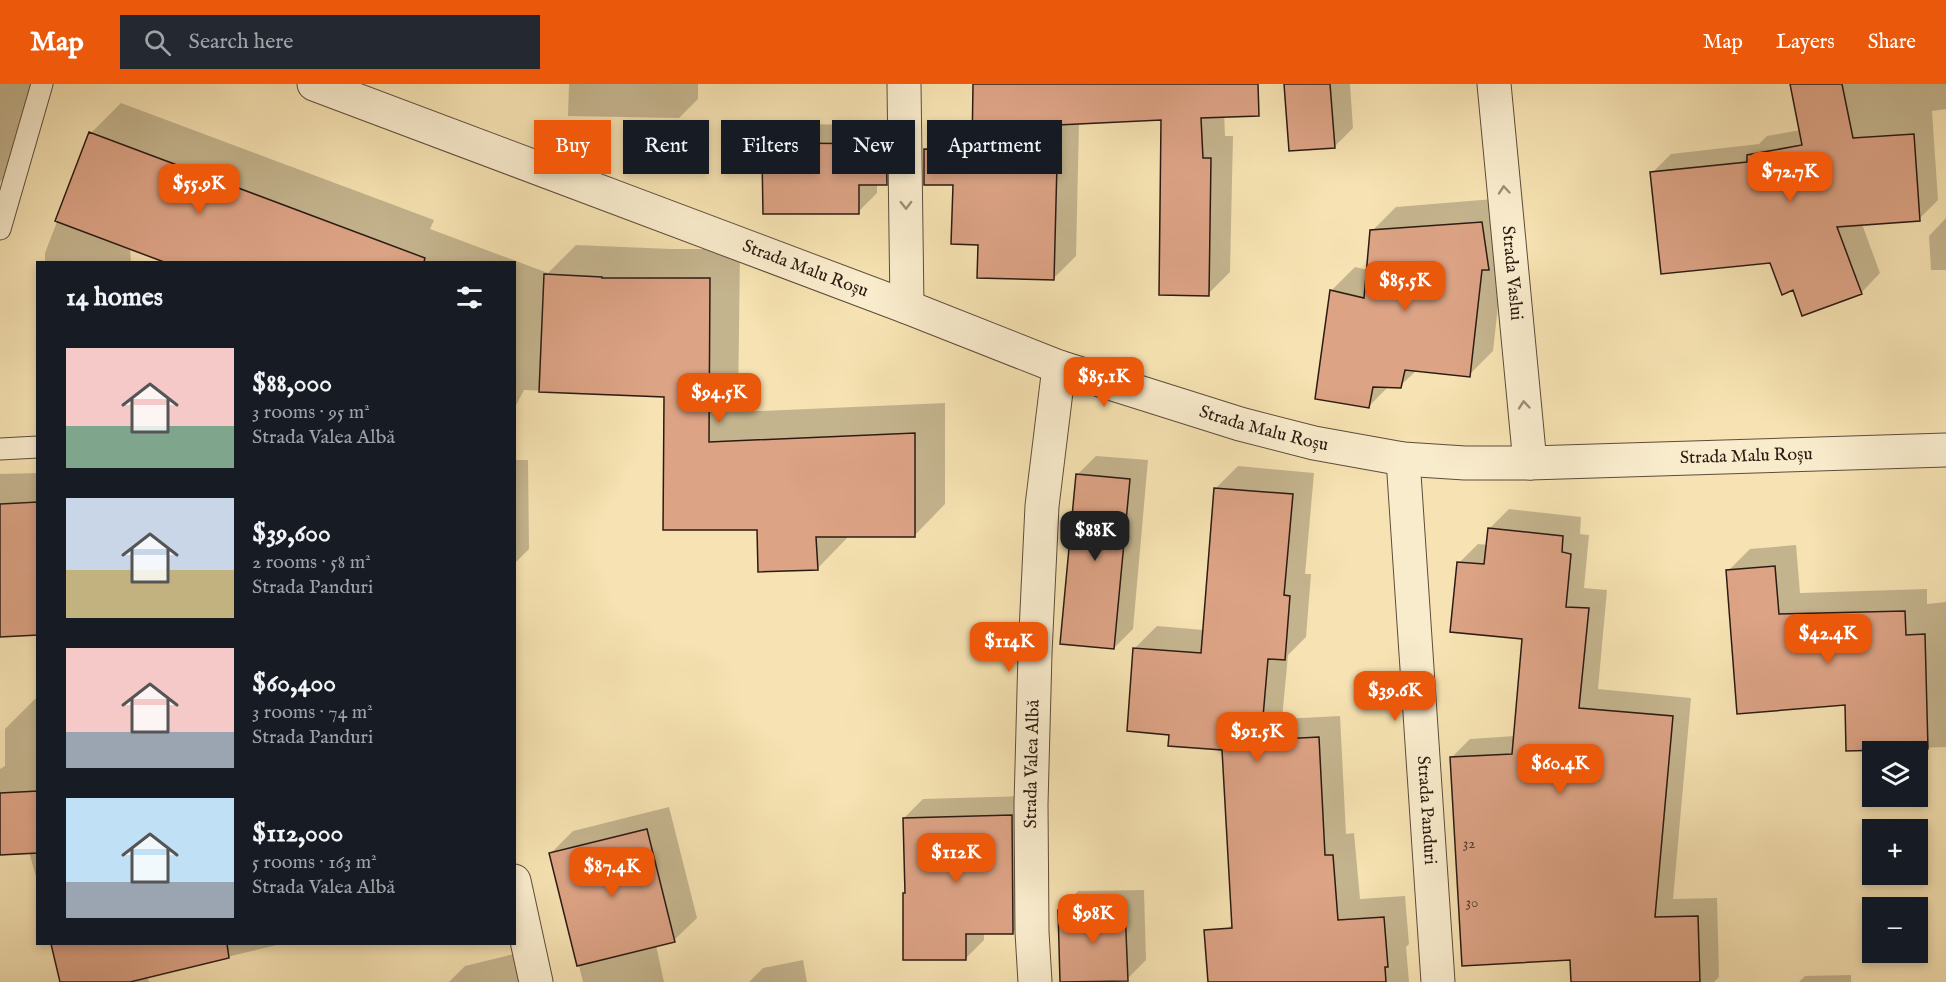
<!DOCTYPE html>
<html lang="en">
<head>
<meta charset="utf-8">
<style>
  :root { --surface:#171b24; --page:#242831; --text:#f1f3f6; --muted:#9ea1a6; --accent:#ea580c }
  body { margin:0; font-family:"IM FELL English",serif; background:var(--page); color:var(--text); height:100vh; display:flex; flex-direction:column; font-size:22px; white-space:nowrap }
  * { box-sizing:border-box; margin:0 }
  p { font-size:20px; color:var(--muted) }
  .icon { flex:none; width:33px; height:33px; fill:none; stroke:currentColor; stroke-width:2; stroke-linecap:round; stroke-linejoin:round }
  .map { position:relative; flex:1; overflow:hidden }
  .details { position:absolute; left:36px; top:177px; width:480px; height:684px; display:flex; flex-direction:column; background:var(--surface); border-radius:0px; box-shadow:0 3px 9px #0003 }
  .details>* { flex:none }
  .banner { position:absolute; left:534px; top:36px; width:570px; height:54px; display:flex; gap:12px }
  .tools { position:absolute; left:1862px; top:657px; display:grid; gap:12px }
  .tools a { display:grid; place-items:center; width:66px; height:66px; border-radius:0px; background:var(--surface); box-shadow:0 3px 9px #0003; font-size:30px }
  .price { position:absolute; translate:-50% -51px; padding:0 14px; border-radius:12px; background:var(--accent); color:#fff; font-size:20px; line-height:39px; filter:drop-shadow(0 2px 3px #0008) }
  .price::after { content:''; position:absolute; left:50%; top:36px; width:18px; height:14px; margin-left:-9px; background:inherit; clip-path:polygon(0 0,100% 0,50% 100%) }
  .price.current { background:#222; color:#fff }
  ul { padding:0; list-style:none }
  li { display:flex; align-items:center; gap:18px; height:150px; padding:0 30px }
  li span { display:grid; place-items:center; flex:none; width:168px; height:120px; border-radius:0px; color:#555 }
  li>.icon { margin-inline-start:auto }
  span .icon { width:72px; height:72px; fill:#fffc; stroke-width:1 }
  li b { font-size:26px }
  h2 { display:flex; justify-content:space-between; align-items:center; height:72px; padding:0 30px; font-size:26px }
  .tag { padding:0 21px; border-radius:0px; background:var(--surface); box-shadow:0 3px 9px #0003; font-size:21px; line-height:54px }
  .tag.current { background:var(--accent); color:#fff }
  header { display:flex; align-items:center; gap:36px; box-sizing:border-box; height:84px; padding:0 30px; background:var(--accent); color:#fff }
  header strong { font-size:28px }
  nav { display:flex; gap:33px; margin-inline-start:auto; font-size:21px }
  .search { width:420px; height:54px; background:var(--page); display:flex; align-items:center; gap:15px; box-sizing:border-box; padding:0 21px; border-radius:0px; color:var(--muted); font-size:22px }
  .map>svg:first-child { display:block }
  .shadow { fill:#0003 }
  .building { fill:#dca385; stroke:#2c1b12; stroke-width:1.5 }
  .lines { fill:none; stroke-linecap:round; stroke-linejoin:round }
  .service-casing { stroke:#5e4d3a; stroke-width:23 }
  .minor-casing { stroke:#5e4d3a; stroke-width:35 }
  .tertiary-casing { stroke:#5e4d3a; stroke-width:35 }
  .service { stroke:#f9eccd; stroke-width:21 }
  .minor { stroke:#f9eccd; stroke-width:33 }
  .tertiary { stroke:#f9eccd; stroke-width:33 }
  .oneway { stroke:#9d8e79 }
  .labels { text-anchor:middle; dominant-baseline:central; stroke-width:4.5; stroke-linejoin:round; paint-order:stroke }
  .number-label { font-size:15px; fill:#583d2f }
  .street-label { font-size:18px; fill:#2c1b12; stroke:#f9eccd }
</style>
</head>
<body>
<header>
<strong>Map</strong>
<div class="search"><svg class="icon" aria-label="search" viewBox="0 0 24 24"><circle cx="10" cy="10" r="6"/><path d="M15 15l6 6"/></svg>Search here</div>
<nav><a>Map</a><a>Layers</a><a>Share</a></nav>
</header>
<div class="map">
<svg width="1946" height="898" viewBox="0 0 1946 898">
  <rect width="100%" height="100%" fill="#f6e2b2"/>
  <filter id="stains"><feTurbulence type="fractalNoise" baseFrequency=".00333" numOctaves="4"/><feColorMatrix values="0 0 0 0 .2 0 0 0 0 .09 0 0 0 0 .02 0 0 0 .5 -.17"/></filter>
  <radialGradient id="worn" r=".72"><stop offset=".6" stop-color="#630" stop-opacity="0"/><stop offset="1" stop-color="#630" stop-opacity=".3"/></radialGradient>
  <!-- shadow -->
  <path class="shadow" d="M 0,0 L 33,0 L 19,79 L 0,98 Z
    M 569,0 L 698,0 L 698,15 L 679,34 L 568,32 Z
    M 974,0 L 1223,0 L 1225,52 L 1233,52 L 1230,188 L 1208,210 L 1163,35 L 1079,39 L 1076,172 L 1054,194 L 980,159 L 955,99 L 925,66 L 948,43 L 974,44 Z
    M 1286,0 L 1350,0 L 1353,44 L 1334,63 Z
    M 1791,0 L 1946,0 L 1946,25 L 1932,27 L 1938,116 L 1919,135 L 1862,140 L 1880,189 L 1862,208 L 1803,230 L 1793,204 L 1771,177 L 1652,89 L 1671,70 L 1759,60 L 1767,52 L 1801,46 Z
    M 121,19 L 434,136 L 430,145 L 548,189 L 576,161 L 671,165 L 740,165 L 738,328 L 945,319 L 945,420 L 915,451 L 847,451 L 847,454 L 817,485 L 666,312 L 524,306 L 514,325 L 514,178 L 170,178 L 130,164 L 131,178 L 45,178 L 45,169 L 91,49 Z
    M 806,40 L 904,42 L 905,80 L 886,99 L 877,99 L 877,109 L 858,128 L 764,71 L 783,52 L 794,52 Z
    M 1506,114 L 1504,168 L 1493,267 L 1469,291 L 1417,286 L 1400,302 L 1389,302 L 1369,322 L 1331,207 L 1355,183 L 1368,186 L 1372,147 L 1396,123 Z
    M 1946,134 L 1946,186 L 1931,186 L 1929,152 Z
    M 1096,372 L 1148,376 L 1133,545 L 1114,564 L 1077,391 Z
    M 514,376 L 528,376 L 529,465 L 514,480 Z
    M 1238,382 L 1314,389 L 1305,490 L 1311,490 L 1306,553 L 1288,571 L 1282,635 L 1340,632 L 1346,750 L 1354,749 L 1360,815 L 1405,812 L 1409,860 L 1406,863 L 1409,898 L 1232,898 L 1227,845 L 1234,839 L 1223,665 L 1171,649 L 1135,564 L 1157,542 L 1204,546 L 1216,404 Z
    M 38,389 L 38,550 L 0,551 L 0,390 Z
    M 1509,425 L 1581,433 L 1580,450 L 1589,451 L 1584,504 L 1607,506 L 1598,605 L 1691,614 L 1673,815 L 1717,814 L 1719,893 L 1714,898 L 1572,898 L 1572,874 L 1451,674 L 1470,655 L 1515,652 L 1524,553 L 1459,479 L 1478,460 L 1488,461 L 1490,444 Z
    M 1796,461 L 1800,509 L 1927,505 L 1927,520 L 1946,518 L 1946,663 L 1847,666 L 1846,619 L 1728,487 L 1750,465 Z
    M 35,615 L 38,615 L 38,800 L 29,768 L 0,769 L 0,685 L 5,682 L 5,645 Z
    M 1031,712 L 1032,829 L 1013,848 L 984,848 L 984,856 L 965,875 L 904,810 L 906,808 L 904,734 L 923,715 Z
    M 669,723 L 697,834 L 674,856 L 656,861 L 664,898 L 583,898 L 551,769 L 573,747 Z
    M 1144,806 L 1146,876 L 1127,895 L 1059,826 L 1078,807 Z
    M 52,860 L 281,860 L 147,892 L 149,898 L 62,898 Z
    M 514,870 L 521,898 L 449,898 L 465,882 Z
    M 803,876 L 807,898 L 749,898 L 763,884 Z
    M 1851,891 L 1851,898 L 1799,898 L 1805,892 Z"/>
  <!-- building -->
  <path class="building" d="M 973,0 L 1258,0 L 1259,32 L 1201,34 L 1203,74 L 1211,74 L 1209,212 L 1159,211 L 1161,36 L 1058,41 L 1054,196 L 977,194 L 978,161 L 951,160 L 953,101 L 924,101 L 924,65 L 972,66 Z
    M 1284,0 L 1330,0 L 1335,64 L 1289,67 Z
    M 1790,0 L 1842,0 L 1853,54 L 1914,50 L 1920,137 L 1837,143 L 1862,210 L 1802,232 L 1793,206 L 1782,211 L 1770,179 L 1661,190 L 1650,88 L 1747,78 L 1747,71 L 1802,61 Z
    M 89,48 L 425,174 L 424,178 L 164,178 L 55,137 Z
    M 786,59 L 886,60 L 887,101 L 859,101 L 859,130 L 763,130 L 762,71 L 786,71 Z
    M 1482,138 L 1489,186 L 1482,186 L 1470,293 L 1405,286 L 1401,304 L 1373,303 L 1369,324 L 1315,315 L 1330,206 L 1364,214 L 1370,146 Z
    M 544,190 L 602,193 L 602,194 L 710,194 L 709,358 L 915,349 L 915,453 L 816,453 L 818,486 L 758,488 L 757,446 L 663,446 L 664,313 L 539,308 Z
    M 1076,390 L 1130,395 L 1114,565 L 1060,560 Z
    M 1214,404 L 1293,410 L 1284,511 L 1290,512 L 1285,576 L 1268,575 L 1261,656 L 1319,653 L 1325,771 L 1333,771 L 1338,836 L 1384,833 L 1388,883 L 1385,883 L 1386,898 L 1208,898 L 1204,846 L 1232,844 L 1222,666 L 1168,662 L 1169,651 L 1127,647 L 1133,564 L 1201,569 Z
    M 38,418 L 38,551 L 0,553 L 0,420 Z
    M 1488,444 L 1563,452 L 1562,468 L 1571,470 L 1566,523 L 1589,524 L 1579,624 L 1673,632 L 1655,833 L 1698,832 L 1700,898 L 1571,898 L 1570,876 L 1462,882 L 1450,673 L 1512,670 L 1522,555 L 1450,548 L 1457,478 L 1484,480 Z
    M 1775,482 L 1779,530 L 1905,527 L 1906,551 L 1925,550 L 1928,665 L 1846,667 L 1845,621 L 1737,630 L 1726,486 Z
    M 38,707 L 38,769 L 0,771 L 0,709 Z
    M 1012,731 L 1013,850 L 966,850 L 966,876 L 903,876 L 903,809 L 905,809 L 903,734 Z
    M 647,745 L 675,858 L 577,882 L 549,769 Z
    M 1125,824 L 1128,897 L 1060,898 L 1058,826 Z
    M 51,860 L 227,860 L 229,874 L 130,898 L 60,898 Z"/>
  <g class="lines">
    <!-- service casing -->
    <g class="service-casing">
      <path id="service" d="M 0,145 L 42,0
        M 0,365 L 38,363"/>
    </g>
    <!-- minor casing -->
    <g class="minor-casing">
      <g id="minor">
        <path d="M 904,0 L 907,223"/>
        <path id="s1" d="M 1494,0 L 1530,379"/>
        <path id="s2" d="M 1403,375 L 1438,898"/>
        <path d="M 514,797 L 536,898"/>
        <path id="s3" d="M 1035,898 L 1032,848 L 1031,720 L 1035,569 L 1042,422 L 1059,283"/>
      </g>
    </g>
    <!-- tertiary casing -->
    <g class="tertiary-casing">
      <g id="tertiary">
        <path id="s4" d="M 314,0 L 907,223 L 1059,283 L 1240,340 L 1314,359 L 1403,375 L 1465,379 L 1530,379 L 1946,366"/>
      </g>
    </g>
    <!-- service -->
    <use href="#service" class="service"/>
    <!-- minor -->
    <use href="#minor" class="minor"/>
    <!-- tertiary -->
    <use href="#tertiary" class="tertiary"/>
  </g>
  <!-- one-way arrows -->
  <defs><path id="oneway-chevron" d="M-2-3.5L2.5 0L-2 3.5" fill="none" stroke-width="1.6" stroke-linecap="round" stroke-linejoin="round" transform="scale(1.5)"/></defs>
  <g class="oneway">
    <use href="#oneway-chevron" transform="translate(1504 106) rotate(-95)"/>
    <use href="#oneway-chevron" transform="translate(906 121) rotate(89)"/>
    <use href="#oneway-chevron" transform="translate(1524 321) rotate(-95)"/>
  </g>
  <g class="labels">
    <!-- number labels -->
    <g class="number-label">
      <text x="1469" y="759">32</text>
      <text x="1472" y="818">30</text>
    </g>
    <!-- street labels -->
    <g class="street-label">
      <text stroke="none"><textPath href="#s4" startOffset="525">Strada Malu Roșu</textPath></text>
      <text stroke="none"><textPath href="#s1" startOffset="190">Strada Vaslui</textPath></text>
      <text stroke="none"><textPath href="#s4" startOffset="1011">Strada Malu Roșu</textPath></text>
      <text stroke="none"><textPath href="#s4" startOffset="1497">Strada Malu Roșu</textPath></text>
      <text stroke="none"><textPath href="#s3" startOffset="218">Strada Valea Albă</textPath></text>
      <text stroke="none"><textPath href="#s2" startOffset="352">Strada Panduri</textPath></text>
    </g>
  </g>
  <rect width="100%" height="100%" filter="url(#stains)"/>
  <rect width="100%" height="100%" fill="url(#worn)"/>
</svg>
<div class="tools">
<a><svg class="icon" aria-label="layers" viewBox="0 0 24 24"><path d="M12 4l9 5-9 5-9-5zM3 14l9 5 9-5"/></svg></a>
<a>+</a>
<a>−</a>
</div>
<b class="price" style="left:1790px;top:119px">$72.7K</b>
<b class="price" style="left:199px;top:131px">$55.9K</b>
<b class="price" style="left:1405px;top:228px">$85.5K</b>
<b class="price" style="left:1104px;top:324px">$85.1K</b>
<b class="price" style="left:719px;top:340px">$94.5K</b>
<b class="price current" style="left:1095px;top:478px">$88K</b>
<b class="price" style="left:1828px;top:581px">$42.4K</b>
<b class="price" style="left:1009px;top:589px">$114K</b>
<b class="price" style="left:1395px;top:638px">$39.6K</b>
<b class="price" style="left:1257px;top:679px">$91.5K</b>
<b class="price" style="left:1560px;top:711px">$60.4K</b>
<b class="price" style="left:956px;top:800px">$112K</b>
<b class="price" style="left:612px;top:814px">$87.4K</b>
<b class="price" style="left:1093px;top:861px">$98K</b>
<div class="banner">
<a class="tag current">Buy</a>
<a class="tag">Rent</a>
<a class="tag">Filters</a>
<a class="tag">New</a>
<a class="tag">Apartment</a>
</div>
<section class="details">
<h2>14 homes<svg class="icon" aria-label="filters" viewBox="0 0 24 24"><path d="M4 7h16M4 17h16"/><circle cx="9" cy="7" r="2"/><circle cx="15" cy="17" r="2"/></svg></h2>
<ul>
<li><span style="background:linear-gradient(#f6c9c9 65%,#7fa58c 0)"><svg class="icon" aria-label="home" viewBox="0 0 24 24"><path d="M3 11l9-7 9 7M6 9v11h12V9"/></svg></span><div><b>$88,000</b><p>3 rooms · 95 m²</p><p>Strada Valea Albă</p></div></li>
<li><span style="background:linear-gradient(#c9d6e8 60%,#c2b280 0)"><svg class="icon" aria-label="home" viewBox="0 0 24 24"><path d="M3 11l9-7 9 7M6 9v11h12V9"/></svg></span><div><b>$39,600</b><p>2 rooms · 58 m²</p><p>Strada Panduri</p></div></li>
<li><span style="background:linear-gradient(#f6c9c9 70%,#9aa5b1 0)"><svg class="icon" aria-label="home" viewBox="0 0 24 24"><path d="M3 11l9-7 9 7M6 9v11h12V9"/></svg></span><div><b>$60,400</b><p>3 rooms · 74 m²</p><p>Strada Panduri</p></div></li>
<li><span style="background:linear-gradient(#bfe0f5 70%,#9aa5b1 0)"><svg class="icon" aria-label="home" viewBox="0 0 24 24"><path d="M3 11l9-7 9 7M6 9v11h12V9"/></svg></span><div><b>$112,000</b><p>5 rooms · 163 m²</p><p>Strada Valea Albă</p></div></li>
</ul>
</section>
</div>
</body>
</html>
